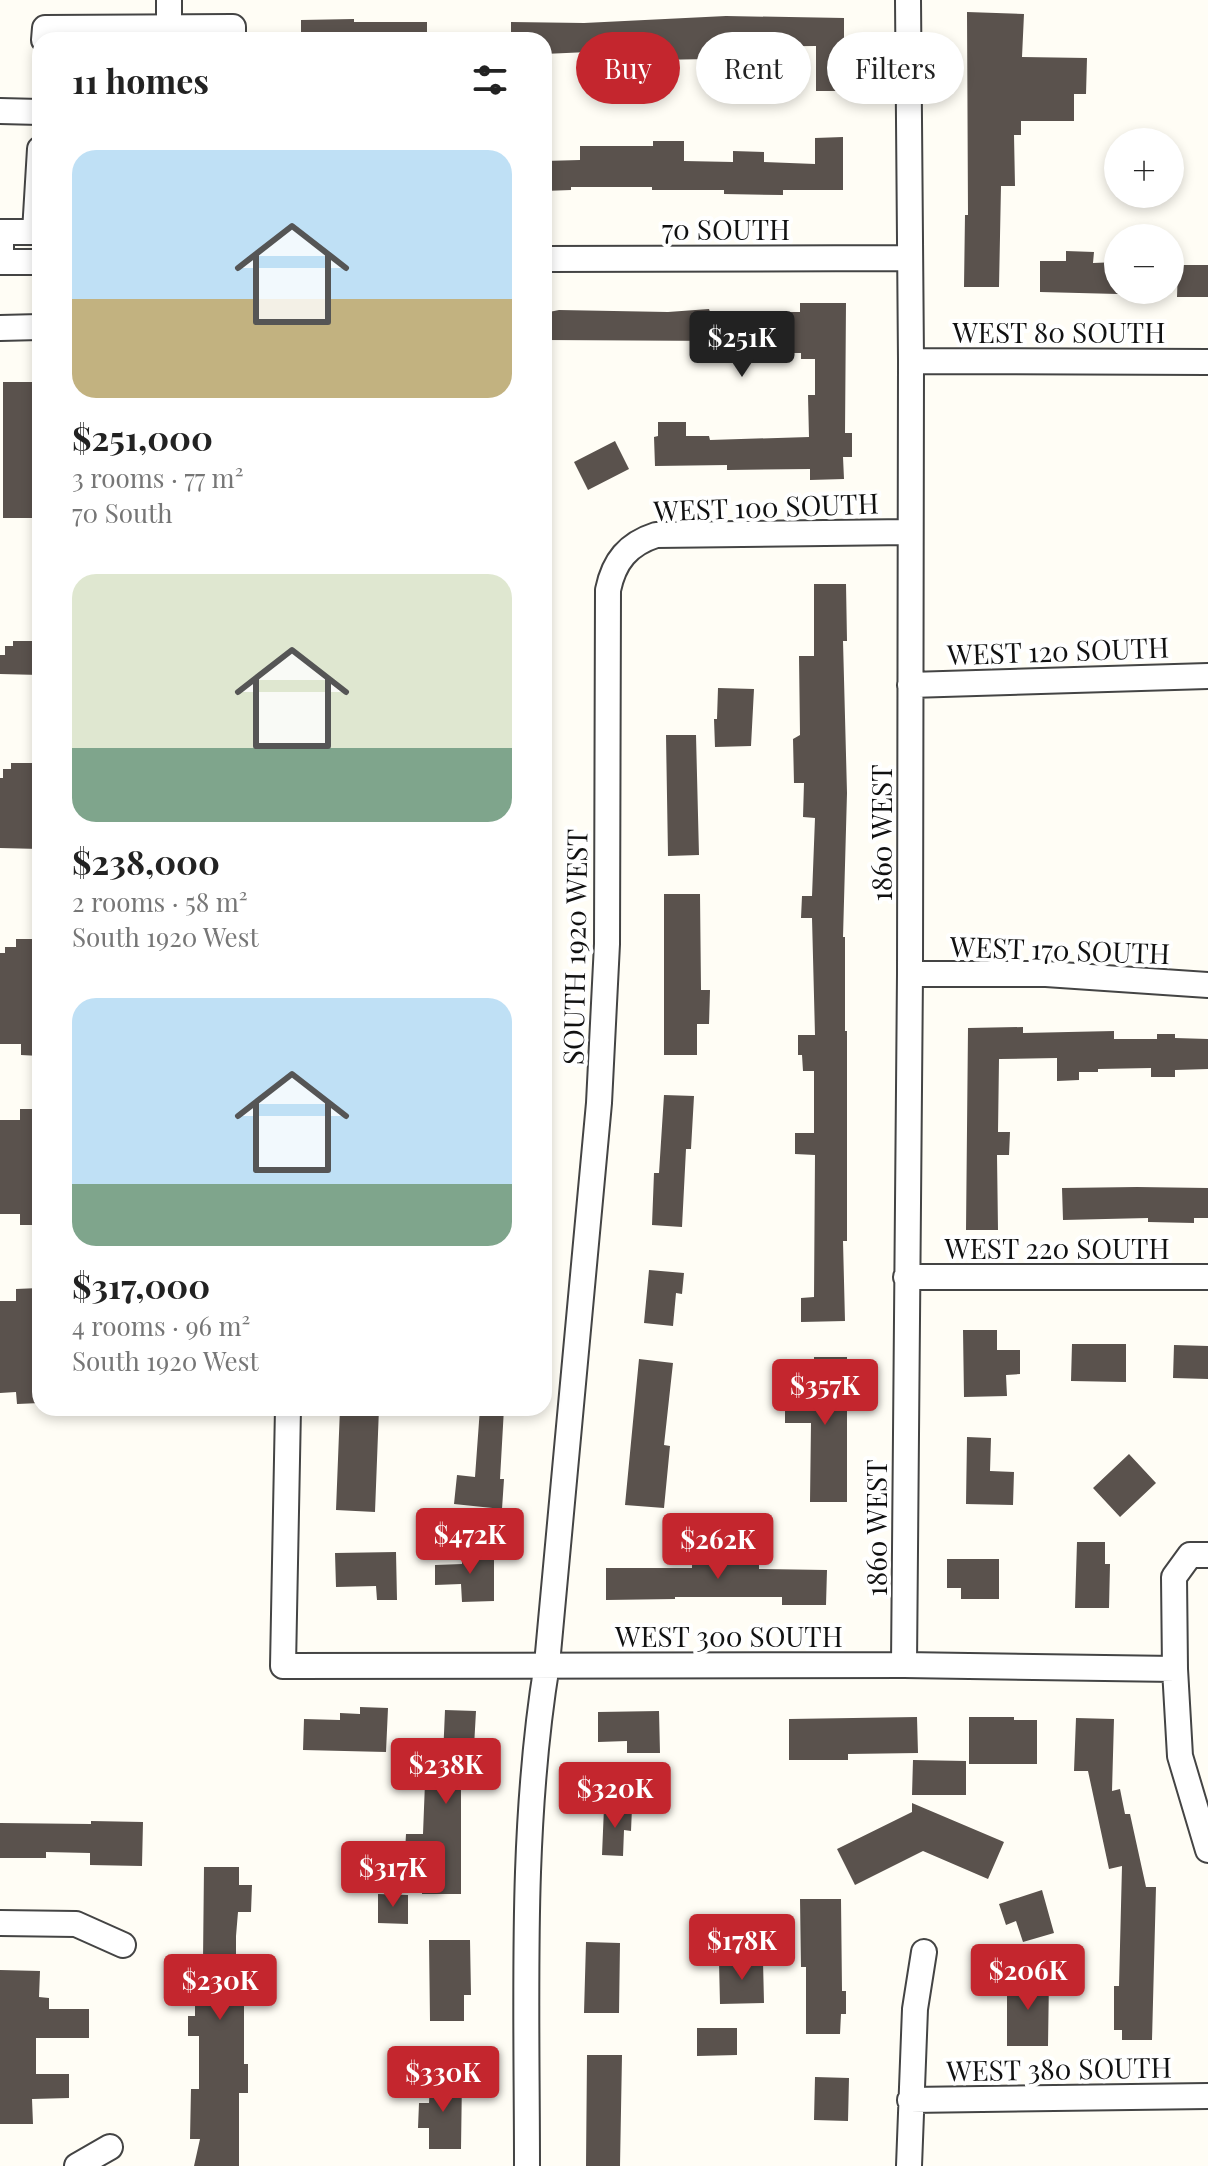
<!DOCTYPE html>
<html lang="en">
<head>
<meta charset="utf-8">
<style>
  :root { --surface:#fff; --page:#f6f6f6; --text:#222; --muted:#767676; --accent:#c4262e }
  body { margin:0; font-family:"Playfair Display",serif; background:var(--page); color:var(--text); height:100vh; display:flex; flex-direction:column; font-size:30px; white-space:nowrap }
  * { box-sizing:border-box; margin:0 }
  p { font-size:26px; color:var(--muted) }
  .icon { flex:none; width:44px; height:44px; fill:none; stroke:currentColor; stroke-width:2; stroke-linecap:round; stroke-linejoin:round }
  .map { position:relative; flex:1; overflow:hidden }
  .details { position:absolute; left:32px; top:32px; width:520px; height:1384px; display:flex; flex-direction:column; background:var(--surface); border-radius:24px; box-shadow:0 4px 12px #0003 }
  .details>* { flex:none }
  .hud { position:absolute; left:576px; top:32px; width:512px; height:72px; display:flex; gap:16px }
  .tools { position:absolute; left:1104px; top:128px; display:grid; gap:16px }
  .tools a { display:grid; place-items:center; width:80px; height:80px; border-radius:50%; background:var(--surface); box-shadow:0 4px 12px #0003; font-size:40px }
  .price { position:absolute; translate:-50% -68px; padding:0 18px; border-radius:8px; background:var(--accent); color:#fff; font-size:26px; line-height:52px; filter:drop-shadow(0 2px 4px #0008) }
  .price::after { content:''; position:absolute; left:50%; top:48px; width:24px; height:18px; margin-left:-12px; background:inherit; clip-path:polygon(0 0,100% 0,50% 100%) }
  .price.on { background:#222; color:#fff }
  ul { padding:0; list-style:none }
  li { display:grid; align-content:center; gap:16px; height:424px; padding:0 40px }
  li span { display:grid; place-items:center; height:248px; border-radius:24px; color:#555 }
  li>.icon { margin-inline-start:auto }
  span .icon { width:144px; height:144px; fill:#fffc; stroke-width:1 }
  li b { font-size:34px }
  h2 { display:flex; justify-content:space-between; align-items:center; height:96px; padding:0 40px; font-size:34px }
  .chip { padding:0 28px; border-radius:36px; background:var(--surface); box-shadow:0 4px 12px #0003; font-size:28px; line-height:72px }
  .chip.on { background:var(--accent); color:#fff }
  .map>svg:first-child { display:block }
  .building { fill:#5a524d }
  .lines { fill:none; stroke-linecap:round; stroke-linejoin:round }
  .minor-casing { stroke:#444; stroke-width:28 }
  .minor { stroke:#fff; stroke-width:24 }
  .labels { text-anchor:middle; dominant-baseline:central; stroke-width:8; stroke-linejoin:round; paint-order:stroke }
  .street-label { font-size:28px; fill:#111; stroke:#fff }
</style>
</head>
<body>
<div class="map">
<svg width="1208" height="2166" viewBox="0 0 1208 2166">
  <rect width="100%" height="100%" fill="#fffdf5"/>
  <!-- building -->
  <path class="building" d="M 967,12 L 1024,14 L 1022,57 L 1087,58 L 1086,94 L 1074,94 L 1074,121 L 1021,121 L 1021,135 L 1014,135 L 1015,186 L 1001,186 L 999,287 L 964,287 L 965,215 L 968,215 Z
    M 726,16 L 844,18 L 844,91 L 816,91 L 816,46 L 709,47 L 709,59 L 656,60 L 655,49 L 544,54 L 544,40 L 511,40 L 511,22 L 584,23 Z
    M 354,19 L 354,22 L 427,22 L 427,40 L 301,40 L 301,20 Z
    M 843,137 L 843,190 L 783,190 L 783,195 L 724,194 L 724,190 L 652,190 L 652,187 L 571,187 L 571,190 L 544,191 L 544,161 L 580,160 L 580,146 L 653,146 L 653,141 L 684,141 L 684,161 L 733,162 L 733,151 L 764,152 L 764,162 L 815,164 L 815,138 Z
    M 1066,251 L 1094,252 L 1093,263 L 1118,262 L 1118,294 L 1040,292 L 1040,261 L 1066,261 Z
    M 1178,265 L 1208,265 L 1208,297 L 1177,297 Z
    M 800,303 L 846,303 L 845,433 L 852,433 L 852,457 L 843,457 L 844,479 L 810,480 L 810,469 L 727,470 L 727,465 L 655,466 L 654,437 L 658,436 L 658,422 L 686,422 L 686,436 L 709,436 L 710,440 L 809,437 L 808,395 L 815,395 L 815,359 L 801,359 L 801,353 L 726,353 L 726,341 L 544,340 L 544,313 L 559,310 L 668,312 L 709,309 L 710,312 L 800,312 Z
    M 3,382 L 40,382 L 40,518 L 3,518 Z
    M 615,441 L 629,469 L 588,490 L 574,462 Z
    M 814,584 L 846,584 L 847,641 L 843,641 L 847,793 L 843,937 L 845,937 L 845,1031 L 847,1031 L 847,1241 L 843,1241 L 845,1321 L 801,1322 L 801,1298 L 814,1297 L 815,1155 L 795,1154 L 795,1133 L 814,1133 L 814,1071 L 803,1071 L 802,1055 L 798,1055 L 798,1035 L 815,1035 L 812,918 L 801,918 L 802,896 L 812,896 L 815,818 L 803,817 L 804,783 L 794,783 L 793,739 L 800,735 L 799,656 L 814,656 Z
    M 13,641 L 40,641 L 40,675 L 0,674 L 0,655 L 5,655 L 5,646 L 13,646 Z
    M 718,688 L 754,689 L 751,746 L 715,747 L 714,719 L 717,719 Z
    M 666,735 L 696,735 L 699,855 L 668,856 Z
    M 11,763 L 40,763 L 40,849 L 0,848 L 0,778 L 3,778 L 3,769 L 11,769 Z
    M 664,894 L 700,894 L 701,990 L 710,990 L 709,1024 L 697,1024 L 697,1055 L 664,1055 Z
    M 16,939 L 40,939 L 40,1056 L 21,1055 L 21,1044 L 0,1044 L 0,953 L 5,953 L 5,947 L 16,947 Z
    M 1023,1027 L 1023,1033 L 1114,1031 L 1114,1039 L 1157,1039 L 1157,1034 L 1175,1034 L 1175,1038 L 1208,1039 L 1208,1069 L 1175,1070 L 1175,1077 L 1151,1077 L 1151,1068 L 1098,1069 L 1098,1072 L 1079,1072 L 1079,1080 L 1057,1081 L 1057,1058 L 999,1059 L 998,1132 L 1010,1132 L 1009,1155 L 997,1155 L 998,1230 L 966,1230 L 968,1028 Z
    M 664,1095 L 694,1096 L 691,1149 L 686,1149 L 682,1227 L 652,1225 L 654,1173 L 659,1173 Z
    M 20,1109 L 40,1109 L 40,1225 L 20,1225 L 20,1214 L 0,1214 L 0,1120 L 20,1120 Z
    M 1137,1187 L 1208,1188 L 1208,1218 L 1194,1218 L 1194,1223 L 1148,1222 L 1148,1218 L 1063,1220 L 1062,1188 Z
    M 649,1270 L 684,1273 L 682,1294 L 676,1293 L 673,1326 L 644,1323 Z
    M 39,1288 L 40,1403 L 17,1404 L 16,1392 L 0,1393 L 0,1301 L 16,1301 L 16,1289 Z
    M 963,1330 L 997,1330 L 997,1350 L 1020,1350 L 1020,1374 L 1006,1375 L 1007,1396 L 964,1397 Z
    M 1072,1344 L 1126,1344 L 1126,1382 L 1071,1381 Z
    M 1174,1345 L 1208,1346 L 1208,1379 L 1173,1378 Z
    M 814,1357 L 847,1357 L 847,1502 L 810,1502 L 811,1423 L 785,1423 L 785,1397 L 797,1397 L 797,1379 L 814,1379 Z
    M 639,1359 L 673,1363 L 664,1445 L 670,1446 L 664,1508 L 625,1505 Z
    M 340,1408 L 379,1408 L 375,1512 L 336,1510 Z
    M 480,1408 L 504,1408 L 500,1479 L 504,1479 L 502,1509 L 454,1504 L 457,1475 L 475,1477 Z
    M 967,1437 L 991,1438 L 990,1471 L 1014,1472 L 1013,1505 L 966,1504 Z
    M 1129,1454 L 1156,1483 L 1120,1517 L 1093,1488 Z
    M 716,1542 L 738,1542 L 738,1564 L 759,1564 L 759,1569 L 827,1570 L 826,1605 L 782,1605 L 782,1597 L 675,1597 L 675,1599 L 606,1600 L 606,1568 L 692,1568 L 692,1562 L 716,1562 Z
    M 1077,1542 L 1105,1542 L 1105,1564 L 1110,1564 L 1109,1608 L 1075,1608 Z
    M 396,1552 L 397,1600 L 377,1600 L 376,1586 L 336,1587 L 335,1553 Z
    M 462,1552 L 494,1552 L 494,1601 L 462,1602 L 461,1584 L 435,1585 L 435,1565 L 462,1564 Z
    M 947,1559 L 999,1559 L 999,1599 L 961,1599 L 961,1588 L 947,1588 Z
    M 360,1707 L 388,1708 L 386,1752 L 303,1750 L 304,1719 L 340,1720 L 340,1713 L 360,1714 Z
    M 445,1710 L 476,1711 L 472,1783 L 461,1783 L 461,1894 L 422,1894 L 423,1852 L 405,1852 L 406,1834 L 423,1834 L 426,1757 L 443,1757 Z
    M 659,1711 L 660,1753 L 627,1753 L 627,1741 L 598,1742 L 598,1712 Z
    M 917,1717 L 918,1753 L 848,1754 L 848,1760 L 789,1760 L 789,1719 Z
    M 969,1717 L 1014,1717 L 1014,1720 L 1037,1720 L 1037,1764 L 969,1764 Z
    M 1076,1718 L 1114,1719 L 1112,1791 L 1120,1789 L 1125,1814 L 1130,1814 L 1146,1887 L 1156,1887 L 1152,2040 L 1122,2040 L 1122,2030 L 1114,2030 L 1114,1986 L 1119,1986 L 1122,1866 L 1109,1869 L 1088,1771 L 1074,1771 Z
    M 913,1760 L 966,1761 L 966,1795 L 912,1795 Z
    M 912,1803 L 1004,1842 L 988,1879 L 923,1851 L 855,1885 L 837,1849 L 912,1812 Z
    M 604,1807 L 632,1808 L 631,1831 L 624,1830 L 623,1856 L 602,1855 Z
    M 91,1821 L 143,1822 L 142,1866 L 90,1865 L 90,1853 L 46,1852 L 46,1858 L 0,1858 L 0,1823 L 91,1824 Z
    M 204,1867 L 239,1867 L 239,1885 L 252,1885 L 251,1912 L 238,1912 L 236,1936 L 236,1977 L 244,1977 L 244,2064 L 248,2064 L 248,2093 L 239,2093 L 239,2166 L 194,2166 L 200,2139 L 190,2139 L 191,2089 L 199,2089 L 199,2036 L 188,2036 L 188,2016 L 195,2016 L 195,1960 L 203,1960 Z
    M 1042,1890 L 1054,1933 L 1023,1942 L 1016,1921 L 1006,1925 L 999,1904 Z
    M 378,1894 L 408,1895 L 408,1924 L 378,1923 Z
    M 800,1899 L 841,1899 L 842,1991 L 846,1991 L 846,2014 L 841,2014 L 840,2034 L 806,2034 L 806,1967 L 801,1967 Z
    M 429,1940 L 470,1940 L 471,1995 L 464,1995 L 464,2021 L 430,2021 Z
    M 586,1942 L 620,1943 L 619,2013 L 584,2013 Z
    M 763,1961 L 764,2003 L 720,2004 L 719,1962 Z
    M 0,1970 L 40,1971 L 39,1997 L 49,1998 L 49,2009 L 89,2009 L 89,2038 L 36,2038 L 36,2074 L 69,2074 L 69,2098 L 32,2099 L 33,2124 L 0,2124 Z
    M 1007,1979 L 1049,1979 L 1048,2046 L 1007,2046 Z
    M 697,2028 L 737,2028 L 737,2055 L 697,2056 Z
    M 587,2055 L 622,2055 L 620,2166 L 586,2166 Z
    M 815,2077 L 849,2078 L 848,2121 L 814,2120 Z
    M 430,2078 L 462,2078 L 461,2149 L 429,2149 L 429,2128 L 418,2128 L 419,2103 L 429,2103 Z"/>
  <g class="lines">
    <!-- minor casing -->
    <g class="minor-casing">
      <path id="minor" d="M 169,0 L 169,28
        M 44,40 L 45,28 L 233,27 L 233,40
        M 0,111 L 40,112
        M 40,149 L 35,232 L 40,232
        M 35,232 L 1,232 L 1,262 L 40,262
        M 544,259 L 909,258
        M 0,328 L 40,327
        M 911,361 L 1208,362
        M 910,685 L 1208,676
        M 910,974 L 1046,974 L 1208,985
        M 906,1277 L 1208,1277
        M 288,1408 L 283,1666 L 904,1665 L 1175,1669
        M 1208,1555 L 1190,1555 L 1174,1577 L 1175,1669 L 1180,1756 L 1208,1850
        M 904,1665 L 910,974 L 911,361 L 908,0
        M 0,1923 L 76,1924 L 123,1945
        M 910,2100 L 1208,2096
        M 77,2166 L 110,2147
        M 527,2166 C 527,1999 520,1829 547,1664 L 599,1103 L 607,944 L 608,590 C 614,561 628,544 656,535 L 909,532
        M 909,2166 L 915,2009 L 924,1952"/>
    </g>
    <!-- minor -->
    <use href="#minor" class="minor"/>
  </g>
  <g class="labels">
    <!-- street labels -->
    <g class="street-label">
      <text x="726" y="228">70 SOUTH</text>
      <text x="1059" y="331">WEST 80 SOUTH</text>
      <text transform="translate(766 506) rotate(-2)">WEST 100 SOUTH</text>
      <text transform="translate(1058 650) rotate(-2)">WEST 120 SOUTH</text>
      <text transform="translate(880 833) rotate(-90)">1860 WEST</text>
      <text transform="translate(574 947) rotate(-89)">SOUTH 1920 WEST</text>
      <text transform="translate(1060 949) rotate(2)">WEST 170 SOUTH</text>
      <text x="1057" y="1247">WEST 220 SOUTH</text>
      <text transform="translate(875 1528) rotate(-90)">1860 WEST</text>
      <text x="729" y="1635">WEST 300 SOUTH</text>
      <text transform="translate(1059 2068) rotate(-1)">WEST 380 SOUTH</text>
    </g>
  </g>
</svg>
<div class="tools">
<a>+</a>
<a>−</a>
</div>
<b class="price on" style="left:742px;top:379px">$251K</b>
<b class="price" style="left:825px;top:1427px">$357K</b>
<b class="price" style="left:470px;top:1576px">$472K</b>
<b class="price" style="left:718px;top:1581px">$262K</b>
<b class="price" style="left:446px;top:1806px">$238K</b>
<b class="price" style="left:615px;top:1830px">$320K</b>
<b class="price" style="left:393px;top:1909px">$317K</b>
<b class="price" style="left:742px;top:1982px">$178K</b>
<b class="price" style="left:1028px;top:2012px">$206K</b>
<b class="price" style="left:220px;top:2022px">$230K</b>
<b class="price" style="left:443px;top:2114px">$330K</b>
<div class="hud">
<a class="chip on">Buy</a>
<a class="chip">Rent</a>
<a class="chip">Filters</a>
</div>
<section class="details">
<h2>11 homes<svg class="icon" aria-label="filters" viewBox="0 0 24 24"><path d="M4 7h16M4 17h16"/><circle cx="9" cy="7" r="2"/><circle cx="15" cy="17" r="2"/></svg></h2>
<ul>
<li><span style="background:linear-gradient(#bfe0f5 60%,#c2b280 0)"><svg class="icon" aria-label="home" viewBox="0 0 24 24"><path d="M3 11l9-7 9 7M6 9v11h12V9"/></svg></span><div><b>$251,000</b><p>3 rooms · 77 m²</p><p>70 South</p></div></li>
<li><span style="background:linear-gradient(#dfe7d0 70%,#7fa58c 0)"><svg class="icon" aria-label="home" viewBox="0 0 24 24"><path d="M3 11l9-7 9 7M6 9v11h12V9"/></svg></span><div><b>$238,000</b><p>2 rooms · 58 m²</p><p>South 1920 West</p></div></li>
<li><span style="background:linear-gradient(#bfe0f5 75%,#7fa58c 0)"><svg class="icon" aria-label="home" viewBox="0 0 24 24"><path d="M3 11l9-7 9 7M6 9v11h12V9"/></svg></span><div><b>$317,000</b><p>4 rooms · 96 m²</p><p>South 1920 West</p></div></li>
</ul>
</section>
</div>
</body>
</html>
